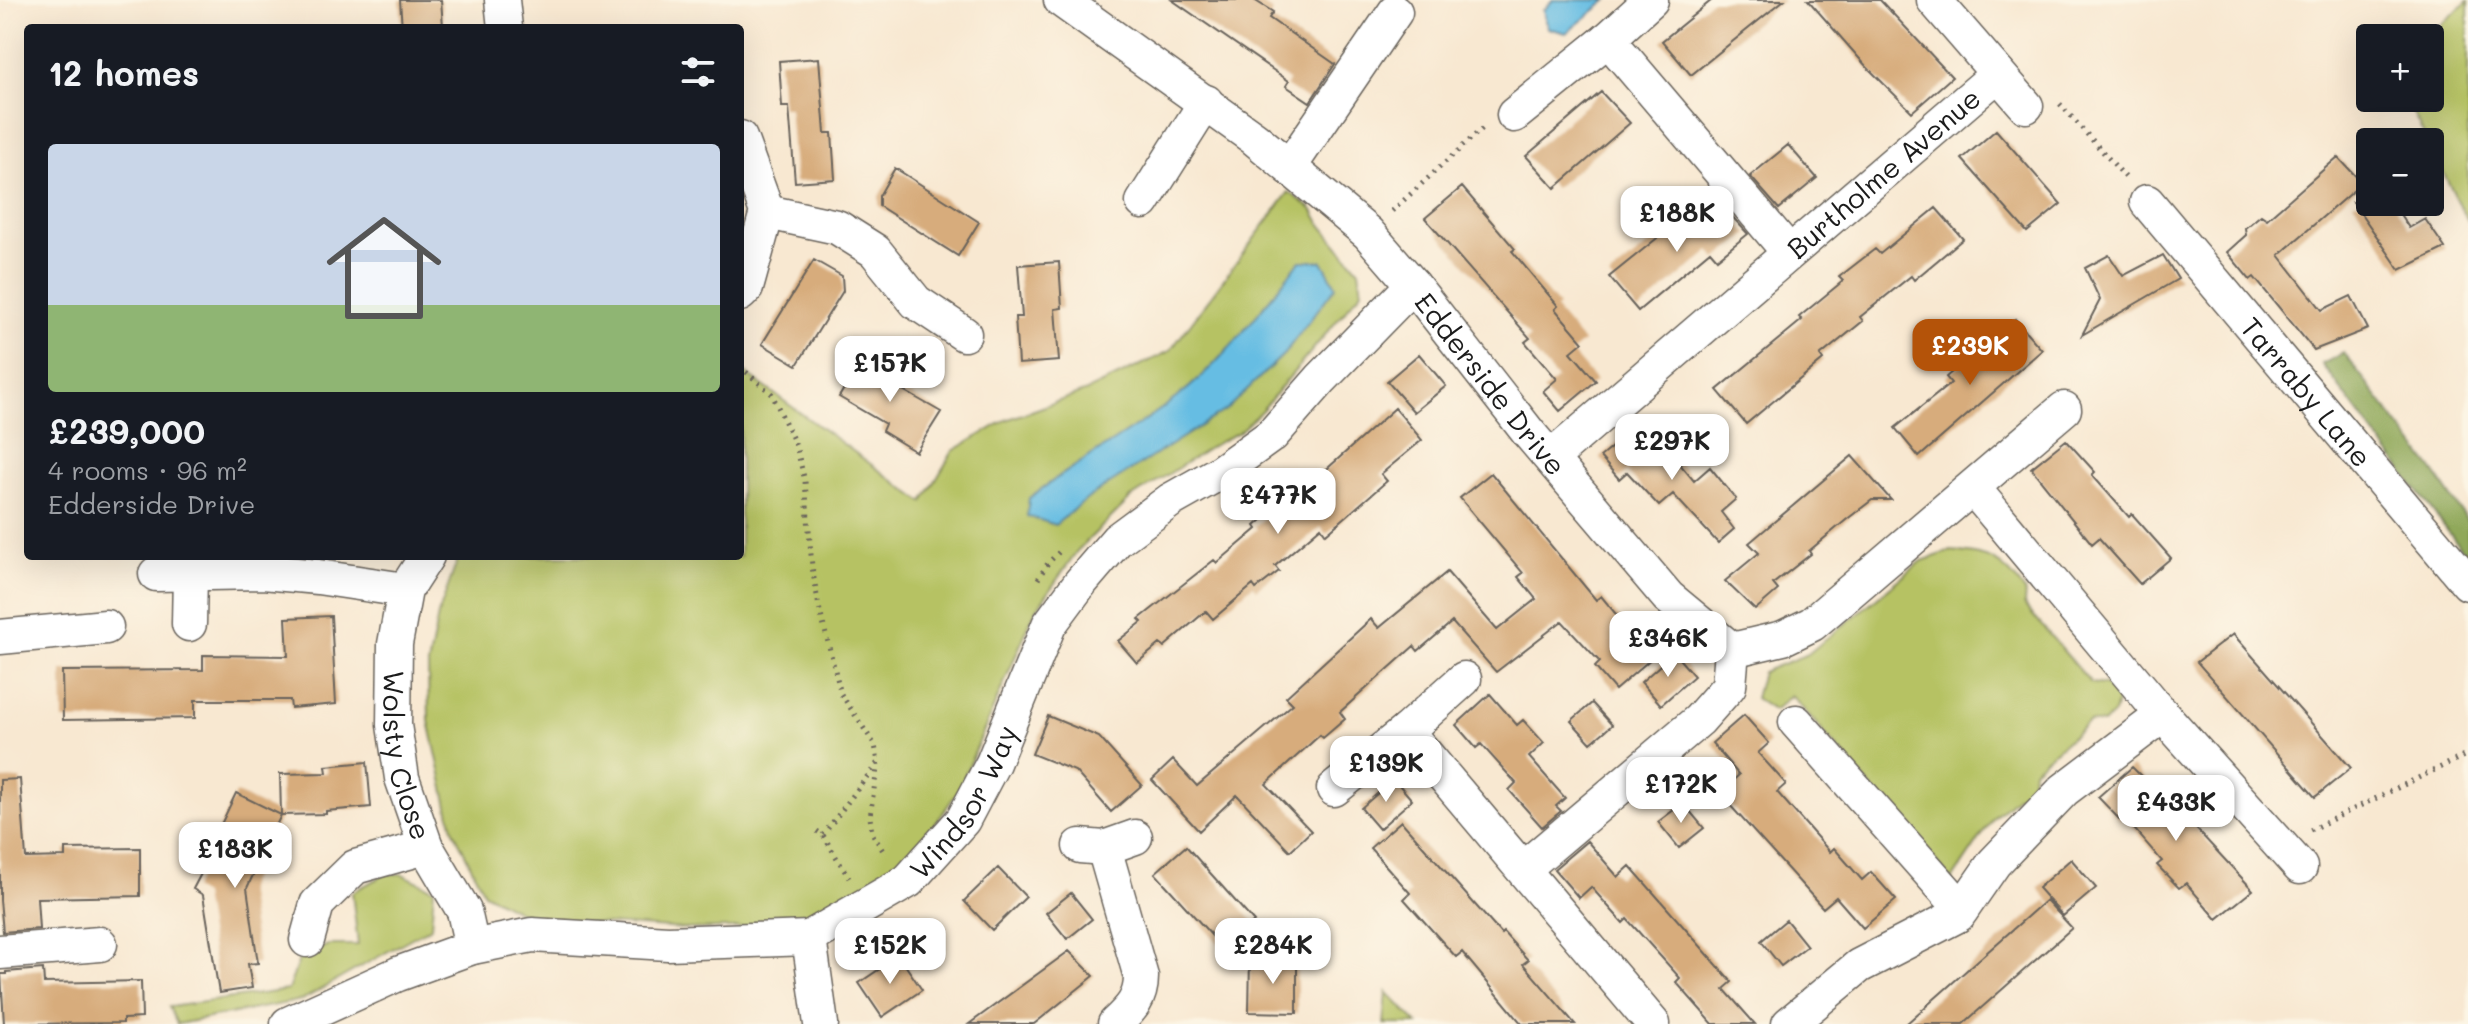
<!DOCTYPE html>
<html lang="en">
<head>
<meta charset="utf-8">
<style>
  :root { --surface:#171b24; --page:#20242c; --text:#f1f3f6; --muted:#9ea1a6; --accent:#b45309 }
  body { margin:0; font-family:Mali,sans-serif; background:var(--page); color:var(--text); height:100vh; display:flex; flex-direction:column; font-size:30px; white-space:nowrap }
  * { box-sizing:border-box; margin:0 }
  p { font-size:26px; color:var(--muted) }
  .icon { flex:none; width:44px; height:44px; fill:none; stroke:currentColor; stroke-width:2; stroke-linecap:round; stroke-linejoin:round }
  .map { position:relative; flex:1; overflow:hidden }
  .sheet { position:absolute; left:24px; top:24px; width:720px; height:536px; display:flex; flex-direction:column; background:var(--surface); border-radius:8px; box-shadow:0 8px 32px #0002 }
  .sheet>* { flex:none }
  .tools { position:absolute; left:2356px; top:24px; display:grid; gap:16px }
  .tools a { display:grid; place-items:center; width:88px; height:88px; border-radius:8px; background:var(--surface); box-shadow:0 8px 32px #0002; font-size:40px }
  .price { position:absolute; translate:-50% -68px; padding:0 18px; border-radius:16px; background:#fff; color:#222; font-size:26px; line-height:52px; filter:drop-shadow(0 2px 4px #0008) }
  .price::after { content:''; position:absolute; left:50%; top:48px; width:24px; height:18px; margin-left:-12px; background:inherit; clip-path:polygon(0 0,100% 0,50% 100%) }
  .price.on { background:var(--accent); color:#fff }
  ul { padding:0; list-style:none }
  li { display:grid; align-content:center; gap:16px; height:424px; padding:0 24px }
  li span { display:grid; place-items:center; height:248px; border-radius:8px; color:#555 }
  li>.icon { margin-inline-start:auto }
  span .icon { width:144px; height:144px; fill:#fffc; stroke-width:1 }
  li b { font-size:34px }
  h2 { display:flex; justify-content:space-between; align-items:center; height:96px; padding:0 24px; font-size:34px }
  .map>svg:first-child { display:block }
  .green { fill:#b6c264; stroke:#696f40; stroke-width:2 }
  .forest { fill:#90a85a; stroke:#56623b; stroke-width:2 }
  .water { fill:#66bde3; stroke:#416c80; stroke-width:2 }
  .building { fill:#d7ac7c }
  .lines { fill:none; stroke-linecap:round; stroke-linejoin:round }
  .minor-casing { stroke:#69635b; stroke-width:37 }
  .path { stroke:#69635b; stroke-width:5; stroke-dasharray:2 6; stroke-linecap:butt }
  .minor { stroke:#fff; stroke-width:34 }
  .labels { text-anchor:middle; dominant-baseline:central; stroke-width:7; stroke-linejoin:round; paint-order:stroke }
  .street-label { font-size:28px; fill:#1c1c1c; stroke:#fcf5e5 }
</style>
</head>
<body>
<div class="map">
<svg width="2468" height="1024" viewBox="0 0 2468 1024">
  <rect width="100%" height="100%" fill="#fcf5e5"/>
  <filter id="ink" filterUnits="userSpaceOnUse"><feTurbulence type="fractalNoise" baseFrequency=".0125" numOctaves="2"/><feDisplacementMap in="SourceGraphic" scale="16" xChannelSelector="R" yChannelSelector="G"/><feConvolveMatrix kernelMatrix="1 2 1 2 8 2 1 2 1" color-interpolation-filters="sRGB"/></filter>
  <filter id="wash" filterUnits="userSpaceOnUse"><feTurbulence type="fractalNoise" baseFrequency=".006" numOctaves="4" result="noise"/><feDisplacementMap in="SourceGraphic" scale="32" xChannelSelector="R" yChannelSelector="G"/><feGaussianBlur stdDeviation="1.8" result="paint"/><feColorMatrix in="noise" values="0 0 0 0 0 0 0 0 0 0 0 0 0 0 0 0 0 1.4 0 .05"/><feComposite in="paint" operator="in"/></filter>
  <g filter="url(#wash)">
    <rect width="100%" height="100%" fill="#f8e8d1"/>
    <!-- green -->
    <path class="green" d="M 2468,1 L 2468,221 L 2405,98 L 2430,98 L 2430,38 L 2426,38 Z
      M 1289,192 L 1312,209 L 1322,226 L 1359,270 L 1362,291 L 1262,410 L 1239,432 L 1217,443 L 1131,498 L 1077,551 L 1034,613 L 958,791 L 918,849 L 864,895 L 783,927 L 684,929 L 533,919 L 484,893 L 453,829 L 429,721 L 428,665 L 438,615 L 459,556 L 740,556 L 740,369 L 923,502 L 953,451 L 1006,420 L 1087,391 L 1170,351 Z
      M 1951,551 C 1992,555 2000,559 2025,591 L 2024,605 L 2091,683 L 2106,685 L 2118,699 L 2114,713 L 2103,724 L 2089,722 L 2033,769 L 2032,784 L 1995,816 L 1952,880 L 1791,695 L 1774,711 L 1755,698 L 1762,672 L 1808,654 L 1922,561 Z
      M 386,874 L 402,874 L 434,889 L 431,927 L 302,1000 L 177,1024 L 169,1007 L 288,990 L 300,957 L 328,945 L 358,945 L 352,892 Z
      M 1387,992 L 1418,1024 L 1384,1024 Z"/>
    <!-- forest -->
    <path class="forest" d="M 2344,353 L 2433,470 L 2468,522 L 2468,558 L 2322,364 Z"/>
    <!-- water -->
    <path class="water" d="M 1553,0 L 1608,0 L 1566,33 L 1548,28 L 1543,10 Z
      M 1300,261 L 1322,261 L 1336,286 L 1284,354 L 1227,409 L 1091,496 L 1055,525 L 1027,516 L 1029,498 C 1077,462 1129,434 1176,398 C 1224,362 1262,307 1300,261 Z"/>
    <g id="blocks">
      <!-- building -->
      <path class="building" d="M 400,0 L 441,0 L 443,26 L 402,28 Z
        M 1172,0 L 1254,0 L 1273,12 L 1269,18 L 1335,64 L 1310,102 L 1286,86 L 1289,81 Z
        M 1712,0 L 1784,0 L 1691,75 L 1662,41 Z
        M 1808,0 L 1880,0 L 1952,77 L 1912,112 L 1866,66 Z
        M 819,58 L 825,133 L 832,133 L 835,179 L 795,182 L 789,107 L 782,107 L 779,61 Z
        M 1601,92 L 1630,123 L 1555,188 L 1526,156 Z
        M 1996,130 L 2061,204 L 2027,232 L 1962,159 Z
        M 1788,145 L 1817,178 L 1779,209 L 1750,176 Z
        M 2338,157 L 2362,183 L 2279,255 L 2322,310 L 2351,296 L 2368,329 L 2314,350 L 2254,277 L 2250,280 L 2227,252 L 2246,235 L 2245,228 L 2261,215 L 2267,219 Z
        M 895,168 L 979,222 L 958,256 L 879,206 L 879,196 Z
        M 1462,187 L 1515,249 L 1512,251 L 1558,306 L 1555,309 L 1583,342 L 1571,352 L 1596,381 L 1560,411 L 1543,391 L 1557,379 L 1525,342 L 1530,338 L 1425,218 Z
        M 1717,200 L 1748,234 L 1717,259 L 1710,251 L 1638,311 L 1609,277 L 1677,222 L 1683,228 Z
        M 2353,202 L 2392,202 L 2409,228 L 2425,219 L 2445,248 L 2400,270 Z
        M 1936,208 L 1963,239 L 1914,280 L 1911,276 L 1860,317 L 1863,321 L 1820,356 L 1823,360 L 1746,424 L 1717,390 L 1802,320 L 1799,317 L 1843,281 L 1839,277 L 1875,249 L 1880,254 Z
        M 2109,255 L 2123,276 L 2163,255 L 2178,279 L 2082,335 L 2100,300 L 2085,268 Z
        M 814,260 L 842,276 L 843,291 L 797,365 L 762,344 Z
        M 1059,262 L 1062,308 L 1055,309 L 1059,361 L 1018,364 L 1015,317 L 1022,317 L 1018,265 Z
        M 2015,319 L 2042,350 L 1919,457 L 1895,428 L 1951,383 L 1946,377 Z
        M 1419,354 L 1446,386 L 1414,412 L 1387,381 Z
        M 863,357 L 898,378 L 894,385 L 941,412 L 916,452 L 882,431 L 885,424 L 839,397 Z
        M 1395,408 L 1422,440 L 1381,474 L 1387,481 L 1326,534 L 1321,527 L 1275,566 L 1279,571 L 1256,589 L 1253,585 L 1213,619 L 1206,611 L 1164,647 L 1160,644 L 1137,663 L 1118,641 L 1142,622 L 1139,619 L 1214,560 L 1217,563 L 1257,529 L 1255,526 L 1285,500 L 1287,503 L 1310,484 Z
        M 1636,427 L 1657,452 L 1665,446 L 1694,481 L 1710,467 L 1736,499 L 1721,512 L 1734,529 L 1718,543 L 1673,494 L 1659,506 L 1627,472 L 1619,479 L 1600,457 Z
        M 2066,440 L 2095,472 L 2092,475 L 2129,517 L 2132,514 L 2171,558 L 2140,584 L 2099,538 L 2092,544 L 2031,468 Z
        M 1852,456 L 1891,500 L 1872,500 L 1846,520 L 1809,551 L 1811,554 L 1773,584 L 1778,590 L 1755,610 L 1725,581 L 1759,553 L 1749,543 Z
        M 1491,473 L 1596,600 L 1601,596 L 1652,658 L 1615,690 L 1595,667 L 1600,662 L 1562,621 L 1496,672 L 1452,622 L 1418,651 L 1414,646 L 1340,712 L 1345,719 L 1323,738 L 1320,735 L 1266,784 L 1311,831 L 1290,851 L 1237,795 L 1199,831 L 1152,780 L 1173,760 L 1197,786 L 1293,704 L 1286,697 L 1371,619 L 1379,628 L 1447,572 L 1497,630 L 1536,599 L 1518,577 L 1523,573 L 1460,498 Z
        M 331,616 L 336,704 L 291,708 L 290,700 L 195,700 L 195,718 L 63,720 L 62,671 L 203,670 L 203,655 L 288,656 L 286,618 Z
        M 2233,634 L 2351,768 L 2315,797 L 2197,662 Z
        M 1674,653 L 1694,676 L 1661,705 L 1641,682 Z
        M 1490,694 L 1517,725 L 1523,720 L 1544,743 L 1529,757 L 1565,798 L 1556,806 L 1561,811 L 1542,827 L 1509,790 L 1516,783 L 1481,744 L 1476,748 L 1456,725 Z
        M 1592,703 L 1612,725 L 1591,743 L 1571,721 Z
        M 1744,715 L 1769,743 L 1758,753 L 1786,784 L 1777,792 L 1830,852 L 1834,848 L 1862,880 L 1871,872 L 1896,900 L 1863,928 L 1836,897 L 1823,908 L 1719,793 L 1739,775 L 1712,743 Z
        M 1048,716 L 1099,737 L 1142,785 L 1111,812 L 1075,771 L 1032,754 Z
        M 367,762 L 371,807 L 326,811 L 326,814 L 281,815 L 280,774 L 327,773 L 326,766 Z
        M 2132,767 L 2161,796 L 2164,794 L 2253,890 L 2217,919 L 2186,883 L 2179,888 L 2157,865 L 2162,861 L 2124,817 L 2120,820 L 2098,797 Z
        M 20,779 L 26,858 L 65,857 L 65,849 L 140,848 L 140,896 L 37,898 L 39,929 L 3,932 L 0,900 L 0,780 Z
        M 1394,779 L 1412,800 L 1379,829 L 1361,808 Z
        M 236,793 L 281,815 L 247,888 L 258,963 L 248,964 L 252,988 L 219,993 L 203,895 L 193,889 L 216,845 L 212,843 Z
        M 1683,803 L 1704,828 L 1679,848 L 1658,822 Z
        M 1401,821 L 1501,934 L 1503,932 L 1528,960 L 1523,964 L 1575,1024 L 1522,1024 L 1462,952 L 1456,957 L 1404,899 L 1410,893 L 1370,848 Z
        M 1587,841 L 1618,877 L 1630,866 L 1732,982 L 1724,989 L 1755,1024 L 1713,1024 L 1676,982 L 1680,978 L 1627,919 L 1623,923 L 1591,887 L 1579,898 L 1554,869 Z
        M 1186,846 L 1254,922 L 1223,948 L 1155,873 Z
        M 2071,859 L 2096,888 L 2063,916 L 2038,888 Z
        M 998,868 L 1026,897 L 992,930 L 964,901 Z
        M 1071,893 L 1092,919 L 1067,939 L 1046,913 Z
        M 2046,900 L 2072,928 L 1963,1024 L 1906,1024 Z
        M 1786,920 L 1807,946 L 1781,966 L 1761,941 Z
        M 1069,951 L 1094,976 L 1034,1024 L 969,1024 Z
        M 899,956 L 922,990 L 882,1017 L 859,983 Z
        M 1250,958 L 1297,959 L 1297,1013 L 1249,1012 Z
        M 43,969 L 44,983 L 141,981 L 142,1018 L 123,1019 L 123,1023 L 4,1024 L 1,974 L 6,974 L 6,972 Z"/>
    </g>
  </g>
  <g filter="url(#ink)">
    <use href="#blocks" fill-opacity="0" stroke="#69635b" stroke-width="2"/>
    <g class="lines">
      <!-- minor casing -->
      <g class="minor-casing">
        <g id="minor">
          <path d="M 502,0 L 505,28"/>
          <path id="s1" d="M 1061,0 L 1254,138 L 1368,233 L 1413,285 L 1528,432 L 1668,597 L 1732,650 L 1783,638 L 1812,624 L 2064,409"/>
          <path d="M 1934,0 L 2026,106"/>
          <path d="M 1608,39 L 1788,251"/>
          <path d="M 1514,115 L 1608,39 L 1651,0"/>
          <path d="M 740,138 L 767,212 L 746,288 L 740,294"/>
          <path d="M 1290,166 L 1395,12"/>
          <path d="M 1143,202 L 1206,102"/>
          <path id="s2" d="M 2147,202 L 2468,583"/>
          <path d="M 767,212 L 837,227 L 875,251 L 916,302 L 964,334"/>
          <path id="s3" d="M 1551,458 L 1998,74"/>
          <path d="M 1973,488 L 2163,715 L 2300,867"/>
          <path id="s4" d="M 427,556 L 405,590 L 395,644 L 394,725 L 402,778 L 426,847 L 464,911 L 472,947"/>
          <path d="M 156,574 L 263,572 L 318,577 L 405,590"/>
          <path d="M 189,624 L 190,574"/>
          <path d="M 0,637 L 106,627"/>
          <path d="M 1796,722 L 1962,909"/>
          <path d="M 1406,731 L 1653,1024"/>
          <path d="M 1334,789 L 1406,731 L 1464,679"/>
          <path d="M 1080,846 L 1104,848 L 1135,837"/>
          <path d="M 1104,848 L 1141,977 C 1141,999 1131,1009 1115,1024"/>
          <path d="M 1523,869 L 1699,720 L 1729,686 L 1732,650"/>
          <path d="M 809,938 L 821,1024"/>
          <path d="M 307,940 L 317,904 L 355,867 L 426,847"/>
          <path d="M 0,952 L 100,944"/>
          <path id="s5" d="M 288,1024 L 398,974 L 472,947 L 532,935 L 668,943 L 809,938 L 908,881 L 963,820 L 993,763 L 1049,625 L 1081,582 L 1117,540 L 1171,500 L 1219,473 L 1272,435 L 1321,379 L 1413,285"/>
          <path d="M 1789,1024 L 1859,966 L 1958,915 L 1994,863 L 2064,790 L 2163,715"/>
        </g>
      </g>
      <!-- path -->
      <path class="path" d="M 2060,104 L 2128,180
        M 1392,211 L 1485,126
        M 740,367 L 772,394 L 796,446 L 805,481 L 812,567 L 819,607 L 841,694 L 875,745 L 878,762 L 870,817 L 872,833 L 885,854
        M 1038,579 L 1048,563 L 1059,552
        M 2310,830 L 2468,754
        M 817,831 L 823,835 L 849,878
        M 823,835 L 878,762"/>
      <!-- minor -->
      <use href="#minor" class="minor"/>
    </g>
  </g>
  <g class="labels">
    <!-- street labels -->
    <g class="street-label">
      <text stroke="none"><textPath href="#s3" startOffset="438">Burtholme Avenue</textPath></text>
      <text stroke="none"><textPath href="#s1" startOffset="580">Edderside Drive</textPath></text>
      <text stroke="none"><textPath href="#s2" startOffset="248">Tarraby Lane</textPath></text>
      <text stroke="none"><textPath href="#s4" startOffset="208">Wolsty Close</textPath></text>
      <text stroke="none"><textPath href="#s5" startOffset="750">Windsor Way</textPath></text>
    </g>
  </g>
</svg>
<div class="tools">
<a>+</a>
<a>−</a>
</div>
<b class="price" style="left:1677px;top:254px">£188K</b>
<b class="price on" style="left:1970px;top:387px">£239K</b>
<b class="price" style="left:890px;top:404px">£157K</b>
<b class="price" style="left:1672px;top:482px">£297K</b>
<b class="price" style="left:1278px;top:536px">£477K</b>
<b class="price" style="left:1668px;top:679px">£346K</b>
<b class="price" style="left:1386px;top:804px">£139K</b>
<b class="price" style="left:1681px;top:825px">£172K</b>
<b class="price" style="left:2176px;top:843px">£433K</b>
<b class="price" style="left:235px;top:890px">£183K</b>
<b class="price" style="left:890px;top:986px">£152K</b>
<b class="price" style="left:1273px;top:986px">£284K</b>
<section class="sheet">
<h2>12 homes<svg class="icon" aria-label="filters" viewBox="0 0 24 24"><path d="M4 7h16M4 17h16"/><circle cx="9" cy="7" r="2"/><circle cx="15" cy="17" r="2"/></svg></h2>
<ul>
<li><span style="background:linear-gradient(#c9d6e8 65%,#8fb573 0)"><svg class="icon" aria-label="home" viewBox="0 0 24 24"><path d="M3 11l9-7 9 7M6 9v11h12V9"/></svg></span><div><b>£239,000</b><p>4 rooms · 96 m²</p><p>Edderside Drive</p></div></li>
</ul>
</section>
</div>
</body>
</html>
